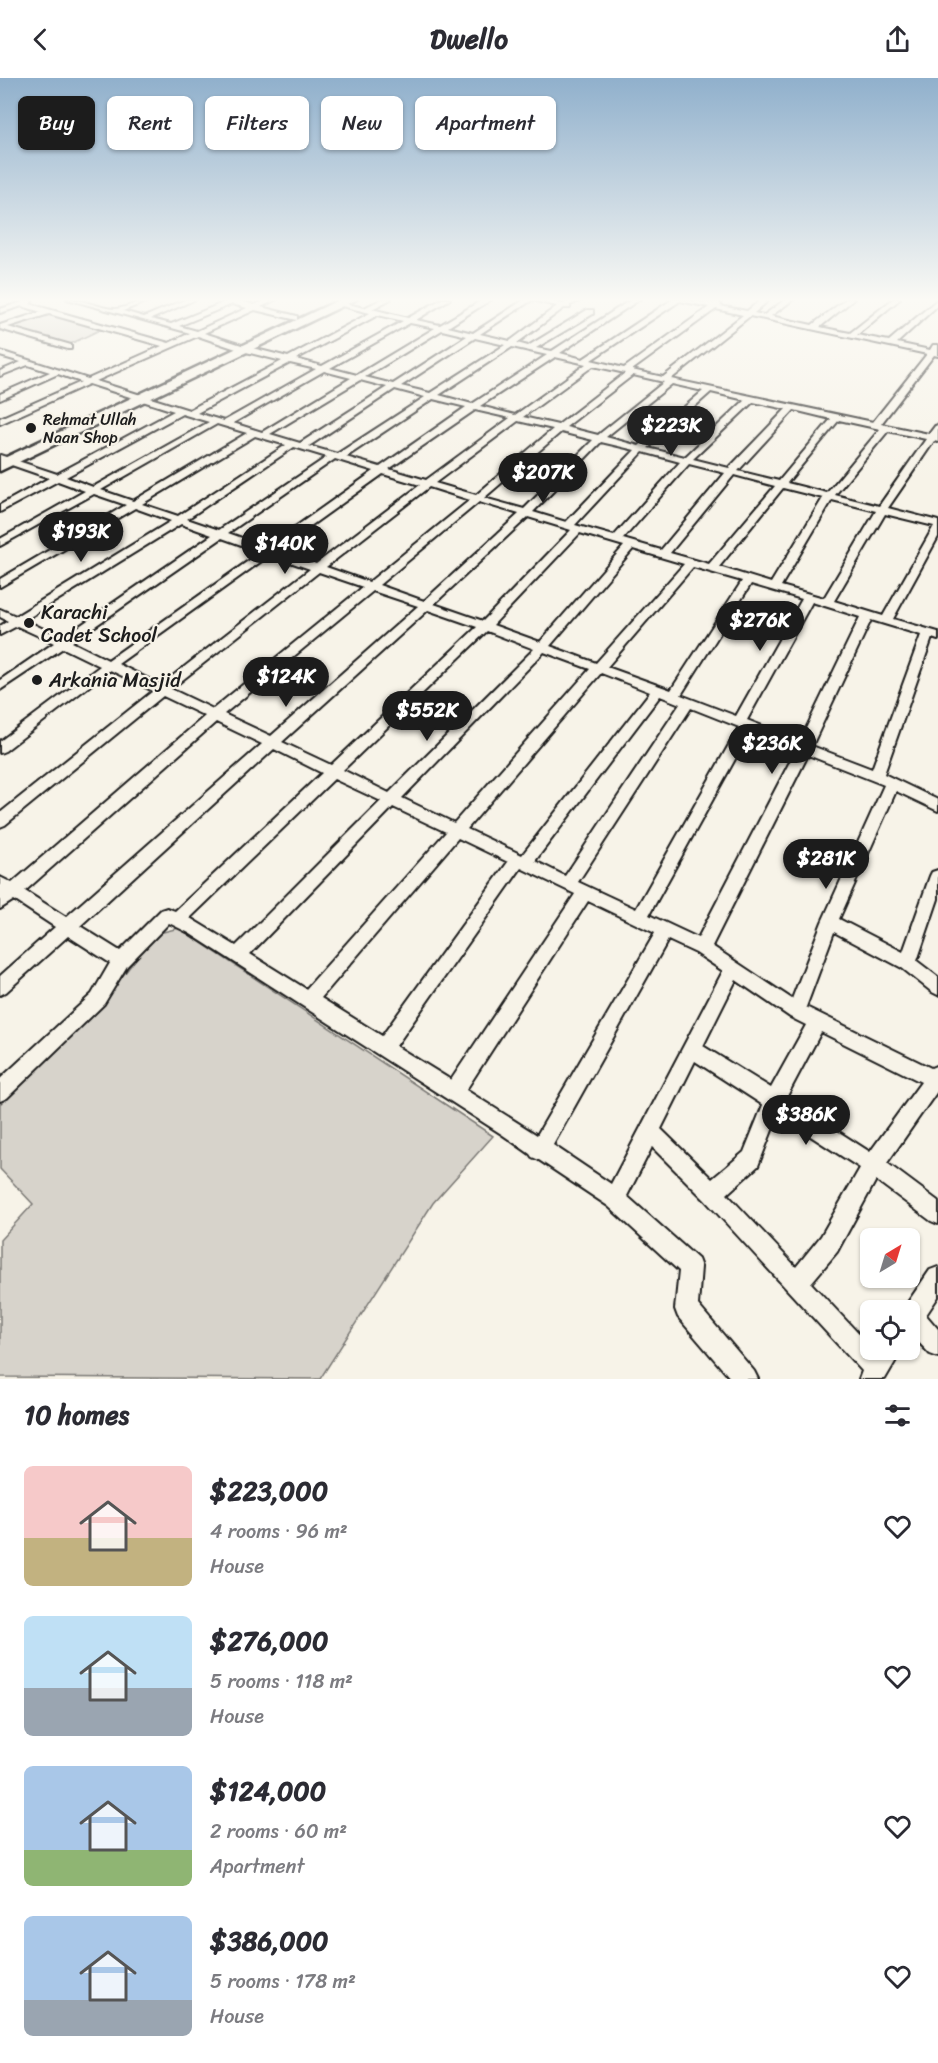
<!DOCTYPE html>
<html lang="en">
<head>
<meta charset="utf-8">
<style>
  :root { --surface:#fff; --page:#f2f2f3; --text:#2b2b33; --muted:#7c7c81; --accent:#1c1c1c }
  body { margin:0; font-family:Sriracha,sans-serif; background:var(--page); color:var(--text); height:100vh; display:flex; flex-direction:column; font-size:22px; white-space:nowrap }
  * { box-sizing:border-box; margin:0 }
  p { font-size:20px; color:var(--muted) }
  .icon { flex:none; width:33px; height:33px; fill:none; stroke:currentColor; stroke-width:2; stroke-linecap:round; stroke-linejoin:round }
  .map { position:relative; height:1301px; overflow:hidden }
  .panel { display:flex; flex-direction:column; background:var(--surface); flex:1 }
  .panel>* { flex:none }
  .banner { position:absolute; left:18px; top:18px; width:600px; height:54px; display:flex; gap:12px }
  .needle { width:39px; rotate:38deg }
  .fabs { position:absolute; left:860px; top:1150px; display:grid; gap:12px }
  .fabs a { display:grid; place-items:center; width:60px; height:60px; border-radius:9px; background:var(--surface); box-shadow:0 2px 4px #0004; font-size:30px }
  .price { position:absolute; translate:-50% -51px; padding:0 14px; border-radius:21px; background:var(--accent); color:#fff; font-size:20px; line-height:39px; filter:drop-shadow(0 2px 3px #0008) }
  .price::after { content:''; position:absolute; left:50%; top:36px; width:18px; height:14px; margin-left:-9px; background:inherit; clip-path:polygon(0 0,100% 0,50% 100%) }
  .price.on { background:#222; color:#fff }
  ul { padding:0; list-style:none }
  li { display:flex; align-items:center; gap:18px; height:150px; padding:0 24px }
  li span { display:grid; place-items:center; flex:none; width:168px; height:120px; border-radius:9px; color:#555 }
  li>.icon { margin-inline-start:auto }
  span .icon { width:72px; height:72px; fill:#fffc; stroke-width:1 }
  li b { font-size:26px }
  h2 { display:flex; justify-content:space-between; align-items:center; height:72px; padding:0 24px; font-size:26px }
  .chip { padding:0 21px; border-radius:9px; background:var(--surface); box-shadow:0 2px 4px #0004; font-size:21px; line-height:54px }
  .chip.on { background:var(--accent); color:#fff }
  header { display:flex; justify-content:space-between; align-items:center; height:78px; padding:0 24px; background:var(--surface); font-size:27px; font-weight:700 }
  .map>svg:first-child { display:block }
  .green { fill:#d7d3cb; stroke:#7a7874; stroke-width:1.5 }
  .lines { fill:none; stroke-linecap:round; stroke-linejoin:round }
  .minor-casing { stroke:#1c1c1c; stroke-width:4 }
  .primary-casing { stroke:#1c1c1c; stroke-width:5 }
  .minor { fill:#f7f3e8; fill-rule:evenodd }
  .primary { fill:#f7f3e8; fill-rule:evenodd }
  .poi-dot { fill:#1c1c1c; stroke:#f7f3e8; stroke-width:2 }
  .labels { text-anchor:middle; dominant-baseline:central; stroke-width:4.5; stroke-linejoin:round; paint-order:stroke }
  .far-poi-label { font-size:16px; fill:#1c1c1c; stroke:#f7f3e8; text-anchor:start }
  .poi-label { font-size:20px; fill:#1c1c1c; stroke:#f7f3e8; text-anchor:start }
</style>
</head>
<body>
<header><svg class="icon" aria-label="back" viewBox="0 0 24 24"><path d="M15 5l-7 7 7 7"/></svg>Dwello<svg class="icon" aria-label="share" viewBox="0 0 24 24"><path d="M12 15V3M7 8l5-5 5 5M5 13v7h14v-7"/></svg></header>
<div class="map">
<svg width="938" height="1301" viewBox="0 0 938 1301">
  <rect width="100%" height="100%" fill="#f7f3e8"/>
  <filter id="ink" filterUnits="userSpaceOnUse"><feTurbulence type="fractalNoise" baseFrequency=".0167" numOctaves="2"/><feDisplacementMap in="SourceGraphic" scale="12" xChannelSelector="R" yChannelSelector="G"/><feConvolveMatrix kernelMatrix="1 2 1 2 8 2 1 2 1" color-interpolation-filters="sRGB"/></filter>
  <g filter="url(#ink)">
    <!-- green -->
    <path class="green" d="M 42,234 L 104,250 L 64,269 L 4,250 Z
      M 179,850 L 493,1058 L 433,1125 L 320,1301 L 0,1299 L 0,1162 L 33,1126 L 0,1091 L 0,1026 L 94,935 L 155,856 Z"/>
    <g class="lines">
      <!-- minor casing -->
      <g class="minor-casing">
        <path id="minor" d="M 67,221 C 83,221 102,231 115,231 C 128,230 140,221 153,221 L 123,233 L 144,239 L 187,221 L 196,221 L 151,241 L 171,246 L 225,224 L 217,221 L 235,221 L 254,227 L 268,221 L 277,221 L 261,229 L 297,238 L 297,242 L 255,232 L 204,255 L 248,269 L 288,279 L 370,235 L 338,227 L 340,224 L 364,230 L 382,221 L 391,221 L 372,231 L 408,240 L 442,221 L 450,221 L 416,242 L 440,247 L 484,221 L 492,221 L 448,249 L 473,255 L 525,221 L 544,221 L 562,226 L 574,221 L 584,221 L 570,227 L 570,230 L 564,230 L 517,265 L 528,268 L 587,232 L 593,232 L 593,236 L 536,270 L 552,273 L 632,221 L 640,221 L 560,275 L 583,281 L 673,221 C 684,221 711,227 718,224 L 721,226 L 720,228 L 747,233 L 762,221 L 770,221 L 754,235 L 764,237 L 786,221 L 794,221 L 771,238 L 812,247 L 846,221 L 854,221 L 820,249 L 850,255 L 893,221 L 900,221 L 857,257 L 889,263 L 938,221 L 938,227 L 897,265 L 930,272 L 933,267 L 938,267 L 938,278 L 934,277 L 881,346 L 929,356 L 935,348 L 938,347 L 938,364 L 934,363 L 888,430 L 938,443 L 938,459 L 893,541 L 938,554 L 938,562 L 932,560 L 884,696 L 938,722 L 938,733 L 896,713 L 839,841 L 903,874 L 930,798 L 932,794 L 938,792 L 938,821 L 917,883 L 938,899 L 938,917 L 932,914 L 902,890 L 834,854 L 806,929 L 931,990 L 938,987 L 938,1012 L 887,1085 L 938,1123 L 938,1146 L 931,1143 L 876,1102 L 837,1174 L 811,1205 L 870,1268 L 870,1272 L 902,1272 L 885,1301 L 859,1301 L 862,1293 L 705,1122 L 652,1069 L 627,1118 L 698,1181 L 701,1189 L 698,1227 L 754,1293 L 758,1301 L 731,1301 L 678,1239 L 675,1231 L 679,1193 L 608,1128 L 539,1082 L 532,1079 L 530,1076 L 503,1057 L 189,855 L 169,845 L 127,888 L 104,926 L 7,1020 L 0,1023 L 0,1001 L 92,916 L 110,885 L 68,858 L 6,914 L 0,917 L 0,898 L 55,849 L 14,822 L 0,831 L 0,799 L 12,805 L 205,638 L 163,618 L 5,747 L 0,749 L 0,735 L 153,613 L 110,592 L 5,673 L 0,675 L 0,663 L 100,588 L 63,570 L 0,612 L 0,602 L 54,565 L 17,548 L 0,557 L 0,548 L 8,543 L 0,539 L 0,531 L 16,538 L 171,443 L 135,430 L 0,509 L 0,501 L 126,427 L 94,416 L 0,468 L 0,461 L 85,413 L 58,403 L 0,434 L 0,427 L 49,400 L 0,383 L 0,377 L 57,396 L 174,333 L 89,306 L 0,346 L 0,340 L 81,304 L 58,296 L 0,322 L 0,316 L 50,294 L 28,287 L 0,298 L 0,293 L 21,284 L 0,278 L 0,273 L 88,301 L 162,268 L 49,236 L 8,249 L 71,267 L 71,271 L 68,271 L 0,251 L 0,247 L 41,234 L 22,228 L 0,235 L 0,231 L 29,222 L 32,224 L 30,226 L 169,265 L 190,255 ZM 532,222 L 557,228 L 510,263 L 480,256 ZM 680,223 L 709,229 L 624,290 L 591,282 ZM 232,226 L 247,230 L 197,253 L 179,248 ZM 716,231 L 743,237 L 663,299 L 632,292 ZM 378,237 L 403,243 L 322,288 L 296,281 ZM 750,238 L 927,276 L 873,344 L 671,301 ZM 410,245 L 435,250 L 357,297 L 330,290 ZM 442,252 L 467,258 L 393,306 L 365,299 ZM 198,258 L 242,273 L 282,283 L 189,332 L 96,303 ZM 475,260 L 505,267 L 430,315 L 401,308 ZM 512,269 L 547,277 L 472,326 L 439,317 ZM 555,279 L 586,286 L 515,337 L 480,328 ZM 290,285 L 316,291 L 224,343 L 197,335 ZM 593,288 L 625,295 L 558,347 L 523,339 ZM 324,293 L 351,300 L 262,354 L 233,345 ZM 633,297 L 664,304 L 598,357 L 566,349 ZM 360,302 L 387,309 L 300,365 L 270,356 ZM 672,306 L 703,313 L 639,368 L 606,359 ZM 395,311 L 425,319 L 337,376 L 309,368 ZM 711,314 L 745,322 L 685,379 L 648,370 ZM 433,321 L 466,329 L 380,389 L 346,379 ZM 753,324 L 786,331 L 729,390 L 693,381 ZM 475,332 L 510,340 L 426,402 L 389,391 ZM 794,332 L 831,341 L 779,403 L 738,393 ZM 182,336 L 209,344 L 93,409 L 66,399 ZM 839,342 L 880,351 L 827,415 L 787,405 ZM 518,343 L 553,351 L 476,417 L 435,405 ZM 217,346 L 247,355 L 133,423 L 101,412 ZM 888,353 L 926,361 L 879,428 L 835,417 ZM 561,354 L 593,362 L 524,431 L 484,420 ZM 255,358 L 286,367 L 178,438 L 142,426 ZM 601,364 L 635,372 L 566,444 L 533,434 ZM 294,369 L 327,379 L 219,452 L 187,441 ZM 643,374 L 680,384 L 614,458 L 575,447 ZM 335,381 L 374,393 L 267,469 L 228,455 ZM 689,386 L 725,395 L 661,472 L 623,461 ZM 383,396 L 420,407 L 316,486 L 277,472 ZM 734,397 L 775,408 L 709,486 L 670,475 ZM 429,409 L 470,422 L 369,504 L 326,489 ZM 783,410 L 823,420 L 771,505 L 719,489 ZM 832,422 L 876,433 L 824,520 L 781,508 ZM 479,424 L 519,436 L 424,523 L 379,507 ZM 885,436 L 934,448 L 883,538 L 834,523 ZM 528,439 L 571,452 L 483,543 L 434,526 ZM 181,446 L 212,457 L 62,560 L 25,542 ZM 580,455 L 624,468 L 540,564 L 493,547 ZM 222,460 L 261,474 L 108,582 L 72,564 ZM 633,471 L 684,486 L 596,585 L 550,568 ZM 270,477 L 310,491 L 161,607 L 118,586 ZM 693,489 L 742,503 L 671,612 L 607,589 ZM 319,494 L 363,509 L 213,631 L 171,611 ZM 751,506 L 802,521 L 736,638 L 681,617 ZM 373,513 L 418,528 L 271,658 L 224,636 ZM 812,524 L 860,539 L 800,663 L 747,642 ZM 428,532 L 477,549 L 331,687 L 282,664 ZM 871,542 L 921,557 L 872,691 L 812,668 ZM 487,553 L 534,571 L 389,715 L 343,692 ZM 544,574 L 590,591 L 454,745 L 402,720 ZM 601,595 L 650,614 L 522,777 L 467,751 ZM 660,618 L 680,626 L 565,798 L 535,783 ZM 691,630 L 739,649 L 636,831 L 578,804 ZM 216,644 L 262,666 L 66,839 L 25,813 ZM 750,654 L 796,672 L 698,860 L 649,837 ZM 274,671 L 322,695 L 175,833 L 167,830 L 161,832 L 120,873 L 80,848 ZM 808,677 L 884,707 L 822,844 L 792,921 L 712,868 ZM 334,701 L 381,723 L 236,868 L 190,840 ZM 393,729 L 446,754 L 306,911 L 250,876 ZM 458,760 L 508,784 L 382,958 L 321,920 ZM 521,790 L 575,816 L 451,1002 L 396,968 ZM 588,823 L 655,855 L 537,1057 L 466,1012 ZM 668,862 L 696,875 L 723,893 L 611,1106 L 553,1067 ZM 736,902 L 790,939 L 806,947 L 771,1010 L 703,968 ZM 821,954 L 921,1004 L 870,1074 L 786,1020 ZM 695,983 L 763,1027 L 744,1074 L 712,1101 L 661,1051 ZM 778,1037 L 860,1090 L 821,1158 L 796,1189 L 727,1116 L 758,1088 Z
          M 938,1189 L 938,1219 L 926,1237 L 938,1251 L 938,1279 L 930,1276 L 909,1254 L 909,1233 L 902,1233 L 930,1192 Z"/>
      </g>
      <!-- primary casing -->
      <g class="primary-casing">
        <path id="primary" d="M 341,221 L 357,221 L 0,393 L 0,382 Z"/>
      </g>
      <!-- minor -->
      <use href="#minor" class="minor"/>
      <!-- primary -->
      <use href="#primary" class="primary"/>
    </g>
  </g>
  <!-- sky -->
  <linearGradient id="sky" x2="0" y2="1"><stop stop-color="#90b0cc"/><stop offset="0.55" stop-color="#fbfaf5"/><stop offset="1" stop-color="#fbfaf5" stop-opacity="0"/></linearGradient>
  <rect width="938" height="403" fill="url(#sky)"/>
  <!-- markers -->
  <g class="poi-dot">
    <circle cx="31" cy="350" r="6"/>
    <circle cx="29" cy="545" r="6"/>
    <circle cx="37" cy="602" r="6"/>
  </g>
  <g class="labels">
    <!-- far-poi labels -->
    <g class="far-poi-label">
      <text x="43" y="341">Rehmat Ullah<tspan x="43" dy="18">Naan Shop</tspan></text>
    </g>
    <!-- poi labels -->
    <g class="poi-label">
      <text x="41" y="534">Karachi<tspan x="41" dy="23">Cadet School</tspan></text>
      <text x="49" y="602">Arkania Masjid</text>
    </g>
  </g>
</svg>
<div class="fabs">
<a><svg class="needle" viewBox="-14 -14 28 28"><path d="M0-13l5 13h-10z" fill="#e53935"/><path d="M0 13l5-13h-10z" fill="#7c7c81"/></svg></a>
<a><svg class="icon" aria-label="locate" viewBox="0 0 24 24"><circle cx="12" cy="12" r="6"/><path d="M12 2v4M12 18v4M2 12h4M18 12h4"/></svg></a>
</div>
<b class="price on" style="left:671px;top:379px">$223K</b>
<b class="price" style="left:543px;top:426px">$207K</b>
<b class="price" style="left:81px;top:485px">$193K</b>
<b class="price" style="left:285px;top:497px">$140K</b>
<b class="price" style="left:760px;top:574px">$276K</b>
<b class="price" style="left:286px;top:630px">$124K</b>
<b class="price" style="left:427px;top:664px">$552K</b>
<b class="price" style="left:772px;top:697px">$236K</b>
<b class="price" style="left:826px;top:812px">$281K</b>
<b class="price" style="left:806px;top:1068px">$386K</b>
<div class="banner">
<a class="chip on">Buy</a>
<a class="chip">Rent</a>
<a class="chip">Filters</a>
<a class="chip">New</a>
<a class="chip">Apartment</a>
</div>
</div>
<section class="panel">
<h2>10 homes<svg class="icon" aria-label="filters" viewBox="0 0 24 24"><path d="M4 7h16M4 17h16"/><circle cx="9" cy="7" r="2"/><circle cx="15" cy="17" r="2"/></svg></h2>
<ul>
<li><span style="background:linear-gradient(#f6c9c9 60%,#c2b280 0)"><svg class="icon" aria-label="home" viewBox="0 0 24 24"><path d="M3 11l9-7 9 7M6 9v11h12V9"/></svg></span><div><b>$223,000</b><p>4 rooms · 96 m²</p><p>House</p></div><svg class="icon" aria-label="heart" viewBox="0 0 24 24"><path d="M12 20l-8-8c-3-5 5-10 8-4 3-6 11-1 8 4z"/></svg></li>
<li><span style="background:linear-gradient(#bfe0f5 60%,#9aa5b1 0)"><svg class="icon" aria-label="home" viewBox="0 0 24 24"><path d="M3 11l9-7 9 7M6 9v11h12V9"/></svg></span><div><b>$276,000</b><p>5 rooms · 118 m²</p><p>House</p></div><svg class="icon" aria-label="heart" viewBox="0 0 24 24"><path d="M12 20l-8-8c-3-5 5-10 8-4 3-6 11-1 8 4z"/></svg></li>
<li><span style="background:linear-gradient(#a9c7e8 70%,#8fb573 0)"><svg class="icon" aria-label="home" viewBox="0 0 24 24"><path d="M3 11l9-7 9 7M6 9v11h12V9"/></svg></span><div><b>$124,000</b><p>2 rooms · 60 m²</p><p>Apartment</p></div><svg class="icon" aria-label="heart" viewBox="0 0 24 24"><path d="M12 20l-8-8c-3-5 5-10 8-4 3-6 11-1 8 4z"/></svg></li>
<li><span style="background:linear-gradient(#a9c7e8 70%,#9aa5b1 0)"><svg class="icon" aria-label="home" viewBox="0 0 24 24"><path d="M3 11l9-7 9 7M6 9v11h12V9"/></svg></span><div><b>$386,000</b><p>5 rooms · 178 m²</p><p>House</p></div><svg class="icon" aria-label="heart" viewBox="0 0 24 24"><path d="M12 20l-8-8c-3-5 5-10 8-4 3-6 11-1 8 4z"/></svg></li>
</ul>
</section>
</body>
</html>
